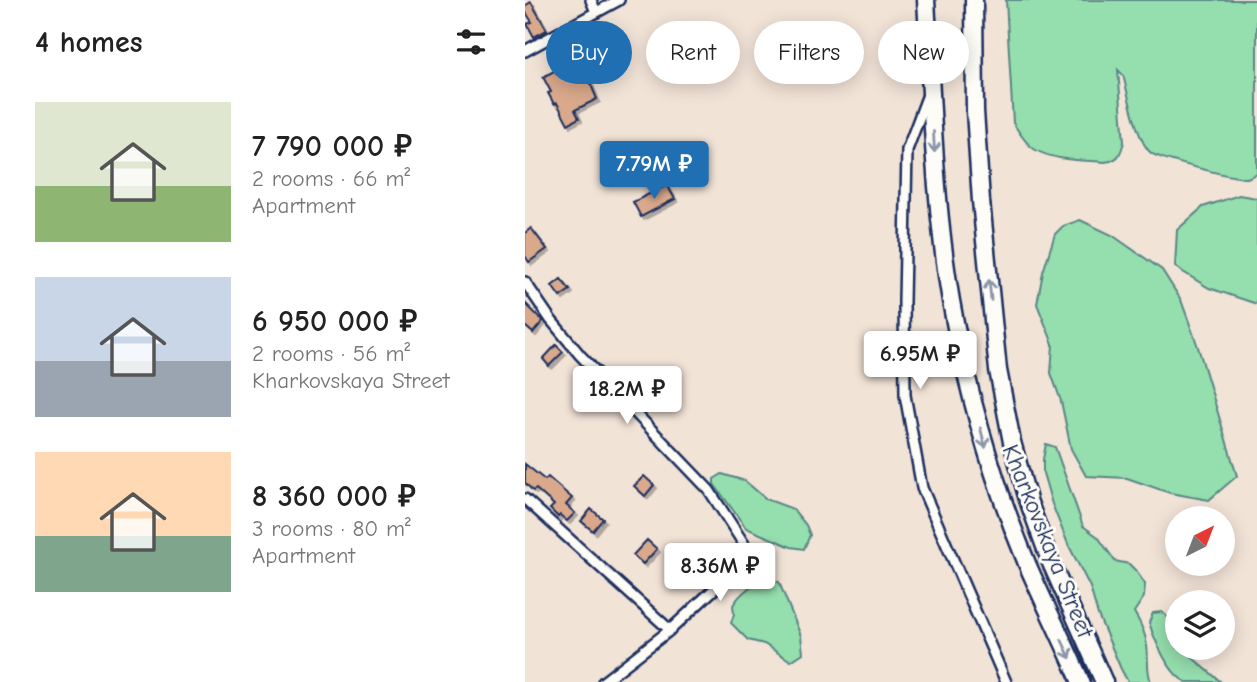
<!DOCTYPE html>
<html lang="en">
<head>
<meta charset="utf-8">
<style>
  :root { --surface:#fff; --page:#f2f2f2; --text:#222; --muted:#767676; --accent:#1f6fb2 }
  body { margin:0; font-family:"Comic Neue",sans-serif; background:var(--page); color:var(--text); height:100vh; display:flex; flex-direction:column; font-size:26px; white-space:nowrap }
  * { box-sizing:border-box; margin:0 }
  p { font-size:23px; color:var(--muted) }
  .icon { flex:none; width:38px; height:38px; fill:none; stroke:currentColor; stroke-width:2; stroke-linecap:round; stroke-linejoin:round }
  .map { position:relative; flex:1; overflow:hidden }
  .drawer { display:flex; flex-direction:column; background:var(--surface); width:525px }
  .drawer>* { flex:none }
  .banner { position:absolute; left:21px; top:21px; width:606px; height:63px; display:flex; gap:14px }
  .needle { width:46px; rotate:42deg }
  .fabs { position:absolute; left:640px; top:506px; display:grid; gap:14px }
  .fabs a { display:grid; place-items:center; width:70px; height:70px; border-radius:50%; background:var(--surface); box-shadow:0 4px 18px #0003; font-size:35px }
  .price { position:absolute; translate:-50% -60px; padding:0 16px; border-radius:7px; background:#fff; color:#222; font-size:23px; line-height:46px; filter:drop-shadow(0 2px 4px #0008) }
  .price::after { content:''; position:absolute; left:50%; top:42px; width:21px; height:16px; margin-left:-10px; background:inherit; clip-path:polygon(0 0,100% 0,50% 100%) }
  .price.on { background:var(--accent); color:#fff }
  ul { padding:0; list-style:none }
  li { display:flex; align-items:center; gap:21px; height:175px; padding:0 35px }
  li span { display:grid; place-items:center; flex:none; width:196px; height:140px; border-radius:0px; color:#555 }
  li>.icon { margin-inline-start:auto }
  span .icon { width:84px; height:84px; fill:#fffc; stroke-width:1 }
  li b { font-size:30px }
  h2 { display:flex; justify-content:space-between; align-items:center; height:84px; padding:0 35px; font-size:30px }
  .pill { padding:0 24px; border-radius:32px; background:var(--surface); box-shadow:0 4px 18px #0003; font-size:24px; line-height:63px }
  .pill.on { background:var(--accent); color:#fff }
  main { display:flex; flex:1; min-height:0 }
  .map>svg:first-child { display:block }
  .green { fill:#95dead; stroke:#588686; stroke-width:2 }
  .building { fill:#daa98c; stroke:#1b2f5e; stroke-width:2; filter:url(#shadow) }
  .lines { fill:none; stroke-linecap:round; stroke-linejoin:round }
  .street-casing { stroke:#1b2f5e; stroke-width:14 }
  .highway-casing { stroke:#1b2f5e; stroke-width:21 }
  .street { stroke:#fdfcf7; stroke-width:9 }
  .highway { stroke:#fdfcf7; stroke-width:16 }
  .oneway { stroke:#8c96aa }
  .labels { text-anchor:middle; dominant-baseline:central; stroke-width:6; stroke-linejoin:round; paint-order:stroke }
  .street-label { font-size:24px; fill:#1b2f5e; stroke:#fdfcf7 }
</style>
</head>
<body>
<main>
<section class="drawer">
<h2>4 homes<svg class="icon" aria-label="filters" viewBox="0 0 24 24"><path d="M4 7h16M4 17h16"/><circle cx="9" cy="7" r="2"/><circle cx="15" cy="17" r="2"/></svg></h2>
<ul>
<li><span style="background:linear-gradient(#dfe7d0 60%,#8fb573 0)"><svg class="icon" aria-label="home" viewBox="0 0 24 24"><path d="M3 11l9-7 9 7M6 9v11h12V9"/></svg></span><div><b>7 790 000 ₽</b><p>2 rooms · 66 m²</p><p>Apartment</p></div></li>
<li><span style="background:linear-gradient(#c9d6e8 60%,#9aa5b1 0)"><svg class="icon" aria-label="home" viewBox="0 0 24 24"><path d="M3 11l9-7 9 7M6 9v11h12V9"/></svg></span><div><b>6 950 000 ₽</b><p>2 rooms · 56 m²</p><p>Kharkovskaya Street</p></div></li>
<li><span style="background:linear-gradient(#ffd9b3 60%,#7fa58c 0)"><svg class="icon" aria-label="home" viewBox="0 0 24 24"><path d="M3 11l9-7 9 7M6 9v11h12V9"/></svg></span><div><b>8 360 000 ₽</b><p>3 rooms · 80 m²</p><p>Apartment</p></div></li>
</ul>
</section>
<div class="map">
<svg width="732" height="682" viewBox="0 0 732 682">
  <defs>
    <filter id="shadow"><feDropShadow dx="3" dy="3" stdDeviation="0" flood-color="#0004"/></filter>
  </defs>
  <rect width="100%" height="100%" fill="#f2e3d7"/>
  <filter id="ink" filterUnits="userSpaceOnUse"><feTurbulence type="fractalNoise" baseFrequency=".0143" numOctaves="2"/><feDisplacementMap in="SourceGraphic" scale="14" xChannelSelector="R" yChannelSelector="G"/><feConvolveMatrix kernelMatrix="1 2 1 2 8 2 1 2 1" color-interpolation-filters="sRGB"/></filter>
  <g filter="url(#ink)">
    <!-- green -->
    <path class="green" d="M 481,0 L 732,0 L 732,173 C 729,175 725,177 722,178 C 712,179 634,159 626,153 C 612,142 603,93 598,75 L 593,70 L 599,142 C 595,155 594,160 580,162 C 558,160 528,161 509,149 C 500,143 494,132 488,123 Z
      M 714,195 L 732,198 L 732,304 L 684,288 L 650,267 L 652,230 L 678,207 Z
      M 555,220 L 587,235 L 637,270 L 656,300 L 673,347 L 712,476 L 684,500 L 645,493 L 602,478 L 561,476 L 546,449 L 536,401 L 526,373 L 528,344 L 512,304 L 518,272 L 530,234 L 538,226 Z
      M 521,444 L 530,447 L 558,526 L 573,537 L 590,561 L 604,564 L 611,571 L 620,584 L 619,597 L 609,612 C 615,622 621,634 622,646 C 624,658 621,669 626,682 L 603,682 L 596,669 L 573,615 L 565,587 L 543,544 L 527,504 L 518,473 L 518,459 Z
      M 197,474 L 220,481 L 241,499 L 268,509 L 281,525 L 285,535 L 279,549 L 266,547 L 221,528 L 189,484 L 189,479 Z
      M 241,578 L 254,582 L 276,636 L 278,653 L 266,661 L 239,644 L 223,640 L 206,623 L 209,614 L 208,605 C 216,592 227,585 241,578 Z
      M 637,612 C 649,622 653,632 653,648 L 662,648 L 668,658 L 696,682 C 687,682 670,682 662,682 C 645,677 629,639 624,622 L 628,613 Z"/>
    <!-- building -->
    <path class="building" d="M 6,2 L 22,30 L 9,37 L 2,24 L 7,22 L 0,11 L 0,6 Z
      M 51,59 L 58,71 L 60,70 L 72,99 L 50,110 L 54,118 L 43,124 L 32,103 L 29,104 L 23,93 L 26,92 L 18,77 Z
      M 142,185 L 150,199 L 116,217 L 108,202 Z
      M 6,228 L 22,249 L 4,262 L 0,256 L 0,233 Z
      M 36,279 L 45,290 L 35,297 L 27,286 Z
      M 0,303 L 18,321 L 8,333 L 0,326 Z
      M 31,345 L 38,352 L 24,366 L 18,359 Z
      M 116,388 L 126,398 L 116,408 L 106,399 Z
      M 0,464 L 20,480 L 23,477 L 47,498 L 41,505 L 50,513 L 42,521 L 35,515 L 33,517 L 25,509 L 29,505 L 11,489 L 8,491 L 0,483 Z
      M 119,476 L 129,485 L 120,496 L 109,486 Z
      M 66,509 L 78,519 L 68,531 L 56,521 Z
      M 122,540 L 132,549 L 118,564 L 108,555 Z"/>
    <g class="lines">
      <!-- street casing -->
      <g class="street-casing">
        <path id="street" d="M 66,0 L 71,12
          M 0,51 L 94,0
          M 402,97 L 382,150 L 379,302 L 380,395 L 397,488 L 481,682
          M 0,282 L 26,320 L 55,355 L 184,490 L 226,555 L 145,630 L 78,682
          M 0,499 L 145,630"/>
      </g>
      <!-- highway casing -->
      <g class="highway-casing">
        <path id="highway" d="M 401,0 C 407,101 409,202 426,301 C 442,391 468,482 503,566 C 520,605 539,643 556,682
          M 449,0 L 450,111 L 456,201 L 473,370 L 487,442 L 503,500 L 526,563 L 579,682"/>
      </g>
      <!-- street -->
      <use href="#street" class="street"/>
      <!-- highway -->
      <use href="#highway" class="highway"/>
    </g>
    <!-- one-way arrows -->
    <defs><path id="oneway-shaft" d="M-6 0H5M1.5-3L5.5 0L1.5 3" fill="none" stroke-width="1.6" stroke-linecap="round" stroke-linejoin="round" transform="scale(1.75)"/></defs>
    <g class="oneway">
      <use href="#oneway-shaft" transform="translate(409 142) rotate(87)"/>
      <use href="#oneway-shaft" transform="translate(465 290) rotate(-96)"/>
      <use href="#oneway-shaft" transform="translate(458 438) rotate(75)"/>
      <use href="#oneway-shaft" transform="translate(541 649) rotate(65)"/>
    </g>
  </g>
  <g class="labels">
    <!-- street labels -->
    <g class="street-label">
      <text transform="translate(523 541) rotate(68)">Kharkovskaya Street</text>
    </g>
  </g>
</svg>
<div class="fabs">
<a><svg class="needle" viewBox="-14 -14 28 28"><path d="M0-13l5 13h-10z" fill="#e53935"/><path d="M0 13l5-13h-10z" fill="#767676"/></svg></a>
<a><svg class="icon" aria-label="layers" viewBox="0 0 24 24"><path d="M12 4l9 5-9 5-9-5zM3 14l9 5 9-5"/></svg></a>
</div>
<b class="price on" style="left:129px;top:201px">7.79M ₽</b>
<b class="price" style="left:395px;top:391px">6.95M ₽</b>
<b class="price" style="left:102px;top:426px">18.2M ₽</b>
<b class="price" style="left:195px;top:603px">8.36M ₽</b>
<div class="banner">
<a class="pill on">Buy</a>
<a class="pill">Rent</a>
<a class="pill">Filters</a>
<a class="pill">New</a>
</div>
</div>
</main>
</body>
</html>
